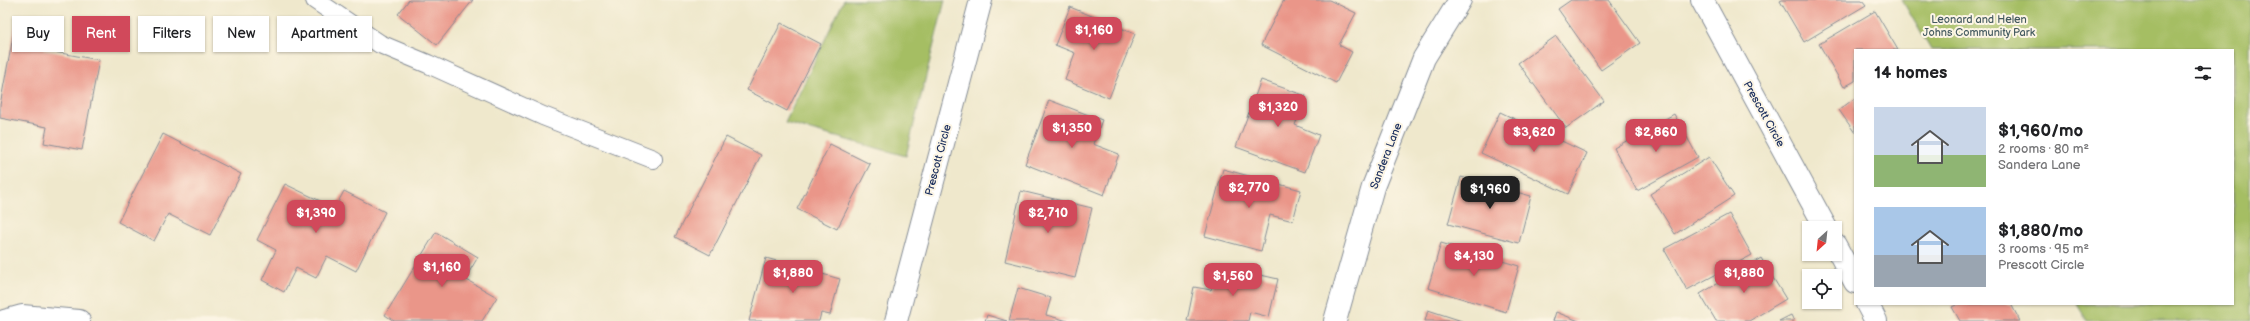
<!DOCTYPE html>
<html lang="en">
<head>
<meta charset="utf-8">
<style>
  :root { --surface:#fff; --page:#f6f6f6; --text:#202124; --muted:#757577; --accent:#d1495b }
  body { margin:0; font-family:"Balsamiq Sans",sans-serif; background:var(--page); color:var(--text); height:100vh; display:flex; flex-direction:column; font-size:15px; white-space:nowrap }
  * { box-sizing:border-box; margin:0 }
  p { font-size:13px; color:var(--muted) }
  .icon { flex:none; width:22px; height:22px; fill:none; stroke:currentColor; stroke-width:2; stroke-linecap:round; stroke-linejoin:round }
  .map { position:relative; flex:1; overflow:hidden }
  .side { position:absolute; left:1854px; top:49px; width:380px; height:256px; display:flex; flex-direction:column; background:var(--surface); border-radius:0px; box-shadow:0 1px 3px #0004 }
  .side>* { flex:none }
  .banner { position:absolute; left:12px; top:16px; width:380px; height:36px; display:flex; gap:8px }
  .needle { width:26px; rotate:207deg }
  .buttons { position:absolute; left:1802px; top:221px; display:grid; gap:8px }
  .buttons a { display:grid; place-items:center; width:40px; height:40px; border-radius:0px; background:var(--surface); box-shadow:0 1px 3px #0004; font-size:20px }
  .price { position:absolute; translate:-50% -34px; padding:0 9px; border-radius:8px; background:var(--accent); color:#fff; font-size:13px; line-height:26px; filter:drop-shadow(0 1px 2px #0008) }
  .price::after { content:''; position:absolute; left:50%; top:24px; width:12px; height:9px; margin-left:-6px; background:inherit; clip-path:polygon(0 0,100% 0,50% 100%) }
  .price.selected { background:#222; color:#fff }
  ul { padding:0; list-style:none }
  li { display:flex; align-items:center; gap:12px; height:100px; padding:0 20px }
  li span { display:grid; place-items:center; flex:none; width:112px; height:80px; border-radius:0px; color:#555 }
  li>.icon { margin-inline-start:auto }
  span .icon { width:48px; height:48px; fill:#fffc; stroke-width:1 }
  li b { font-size:17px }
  h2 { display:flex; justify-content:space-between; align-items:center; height:48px; padding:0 20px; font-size:17px }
  .chip { padding:0 14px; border-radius:0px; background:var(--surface); box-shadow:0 1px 3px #0004; font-size:14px; line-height:36px }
  .chip.selected { background:var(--accent); color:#fff }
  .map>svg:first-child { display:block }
  .green { fill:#a5be64; stroke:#607661 }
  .building { fill:#ea9689 }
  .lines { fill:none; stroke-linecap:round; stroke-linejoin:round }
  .service-casing { stroke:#858c95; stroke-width:20 }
  .minor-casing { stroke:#858c95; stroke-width:24 }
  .service { stroke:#fff; stroke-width:18 }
  .minor { stroke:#fff; stroke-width:22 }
  .labels { text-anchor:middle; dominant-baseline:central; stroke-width:4; stroke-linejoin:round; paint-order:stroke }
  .park-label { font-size:11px; fill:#445a60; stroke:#fcf5e5 }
  .street-label { font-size:11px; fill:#1b2f5e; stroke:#fcf5e5 }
</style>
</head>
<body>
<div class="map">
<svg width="2250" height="321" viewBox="0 0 2250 321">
  <rect width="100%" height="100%" fill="#fcf5e5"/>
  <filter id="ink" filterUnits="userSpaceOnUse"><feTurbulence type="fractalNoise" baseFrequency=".025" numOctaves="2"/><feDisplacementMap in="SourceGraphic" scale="8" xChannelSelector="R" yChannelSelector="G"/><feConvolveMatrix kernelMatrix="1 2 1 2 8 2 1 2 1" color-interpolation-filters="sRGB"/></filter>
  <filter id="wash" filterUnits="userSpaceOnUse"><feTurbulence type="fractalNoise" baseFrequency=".012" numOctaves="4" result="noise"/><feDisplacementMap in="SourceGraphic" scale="16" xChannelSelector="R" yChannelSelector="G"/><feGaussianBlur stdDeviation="0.9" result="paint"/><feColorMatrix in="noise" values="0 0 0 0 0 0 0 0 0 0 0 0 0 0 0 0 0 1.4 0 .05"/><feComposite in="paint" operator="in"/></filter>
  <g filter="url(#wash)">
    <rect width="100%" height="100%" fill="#efe8cc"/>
    <!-- green -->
    <path class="green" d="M 844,0 L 945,0 L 906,156 L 785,123 Z
      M 1902,0 L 2250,0 L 2250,321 L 2087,321 L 2077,304 L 2233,304 L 2233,50 L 1931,50 Z"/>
    <g id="blocks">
      <!-- building -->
      <path class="building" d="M 409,0 L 473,0 L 437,45 L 398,14 Z
        M 1284,0 L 1329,0 L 1356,13 L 1339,45 L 1352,52 L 1336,83 L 1261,45 Z
        M 1571,0 L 1609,0 L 1640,43 L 1601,70 L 1558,9 Z
        M 1782,0 L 1862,0 L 1866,5 L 1804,42 L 1780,1 Z
        M 1070,7 L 1135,34 L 1109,98 L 1065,80 L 1075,53 L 1055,45 Z
        M 1875,11 L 1898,50 L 1855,50 L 1855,81 L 1844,87 L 1819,44 Z
        M 16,21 L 48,28 L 44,50 L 99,60 L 82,150 L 44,143 L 47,127 L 0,118 L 0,105 Z
        M 781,23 L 821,44 L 787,111 L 747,90 Z
        M 1556,36 L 1604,101 L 1566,128 L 1518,63 Z
        M 1261,80 L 1306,96 L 1295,125 L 1319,135 L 1305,172 L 1236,147 Z
        M 1855,98 L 1855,133 L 1839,110 Z
        M 1049,100 L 1102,120 L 1093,144 L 1119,154 L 1104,195 L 1025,164 Z
        M 1500,112 L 1587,153 L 1568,194 L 1481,153 Z
        M 1674,114 L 1698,157 L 1637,191 L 1614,148 Z
        M 163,134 L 241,174 L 210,235 L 168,214 L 154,241 L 118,222 Z
        M 726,137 L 761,155 L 710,255 L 675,237 Z
        M 830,144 L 870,164 L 837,229 L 797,209 Z
        M 1709,157 L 1734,196 L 1675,234 L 1650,194 Z
        M 1223,169 L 1301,190 L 1293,221 L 1270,215 L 1261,251 L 1205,236 Z
        M 1461,177 L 1531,196 L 1519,243 L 1448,224 Z
        M 285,184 L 335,208 L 344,191 L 385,212 L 356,271 L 327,256 L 316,278 L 296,268 L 284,292 L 262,280 L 276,250 L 257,240 Z
        M 1021,191 L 1092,208 L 1075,278 L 1005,261 Z
        M 1729,214 L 1752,255 L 1687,290 L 1664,249 Z
        M 436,232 L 478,257 L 465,279 L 497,297 L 482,321 L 394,321 L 385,315 Z
        M 1441,243 L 1519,266 L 1506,312 L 1428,288 Z
        M 766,258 L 840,279 L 830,315 L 821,313 L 819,321 L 749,321 Z
        M 1761,258 L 1786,299 L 1749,321 L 1716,321 L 1700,294 Z
        M 1217,265 L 1278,279 L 1269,317 L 1250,312 L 1248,321 L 1187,321 L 1194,287 L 1211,290 Z
        M 1018,288 L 1051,298 L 1046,315 L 1068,321 L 1009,321 Z
        M 1958,304 L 2011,304 L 2020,321 L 1960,321 L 1952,307 Z
        M 1428,310 L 1462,321 L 1425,321 Z
        M 1556,312 L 1579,321 L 1553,321 Z
        M 987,315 L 1007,321 L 985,321 Z
        M 1791,315 L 1794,321 L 1779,321 Z"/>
    </g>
  </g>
  <g filter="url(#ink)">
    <use href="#blocks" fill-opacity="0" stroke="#858c95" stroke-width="1"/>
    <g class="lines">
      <!-- service casing -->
      <g class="service-casing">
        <path id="service" d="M 315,0 L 380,44 L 428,64 L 543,116 L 653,159"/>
      </g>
      <!-- minor casing -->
      <g class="minor-casing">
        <path id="minor" d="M 1702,0 L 1826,228
          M 1835,245 L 1855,282
          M 1867,304 L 1876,321
          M 4,321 L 22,316 L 79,321
          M 896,321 L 981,0
          M 1335,321 L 1373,187 L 1424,58 L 1460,0"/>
      </g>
      <!-- service -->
      <use href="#service" class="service"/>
      <!-- minor -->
      <use href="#minor" class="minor"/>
    </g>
  </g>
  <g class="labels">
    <!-- park labels -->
    <g class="park-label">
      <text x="1979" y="19">Leonard and Helen<tspan x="1979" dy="13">Johns Community Park</tspan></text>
    </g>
    <!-- street labels -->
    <g class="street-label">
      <text transform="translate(1764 114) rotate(61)">Prescott Circle</text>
      <text transform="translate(1386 156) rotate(-69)">Sandera Lane</text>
      <text transform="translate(938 160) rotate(-75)">Prescott Circle</text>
    </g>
  </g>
</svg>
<div class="buttons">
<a><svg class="needle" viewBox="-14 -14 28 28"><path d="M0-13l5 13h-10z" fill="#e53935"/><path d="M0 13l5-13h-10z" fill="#757577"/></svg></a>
<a><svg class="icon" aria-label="locate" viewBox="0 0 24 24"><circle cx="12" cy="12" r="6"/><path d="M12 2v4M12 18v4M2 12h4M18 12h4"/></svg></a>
</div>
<b class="price" style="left:1094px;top:51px">$1,160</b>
<b class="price" style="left:1278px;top:128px">$1,320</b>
<b class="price" style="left:1072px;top:149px">$1,350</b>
<b class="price" style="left:1534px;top:153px">$3,620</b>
<b class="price" style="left:1656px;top:153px">$2,860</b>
<b class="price" style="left:1249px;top:209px">$2,770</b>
<b class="price selected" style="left:1490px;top:210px">$1,960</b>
<b class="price" style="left:316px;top:234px">$1,390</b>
<b class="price" style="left:1048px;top:234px">$2,710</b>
<b class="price" style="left:1474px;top:277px">$4,130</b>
<b class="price" style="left:442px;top:288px">$1,160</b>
<b class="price" style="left:793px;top:294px">$1,880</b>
<b class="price" style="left:1744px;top:294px">$1,880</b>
<b class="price" style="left:1233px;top:297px">$1,560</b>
<div class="banner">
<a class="chip">Buy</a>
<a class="chip selected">Rent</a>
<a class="chip">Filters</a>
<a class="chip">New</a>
<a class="chip">Apartment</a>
</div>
<section class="side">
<h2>14 homes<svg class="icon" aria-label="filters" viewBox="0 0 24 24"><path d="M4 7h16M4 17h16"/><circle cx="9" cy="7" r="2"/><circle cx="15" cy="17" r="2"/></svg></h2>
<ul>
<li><span style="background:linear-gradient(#c9d6e8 60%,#8fb573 0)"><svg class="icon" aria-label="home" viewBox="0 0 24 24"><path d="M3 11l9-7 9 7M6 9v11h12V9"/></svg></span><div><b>$1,960/mo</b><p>2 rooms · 80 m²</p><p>Sandera Lane</p></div></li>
<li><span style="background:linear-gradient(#a9c7e8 60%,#9aa5b1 0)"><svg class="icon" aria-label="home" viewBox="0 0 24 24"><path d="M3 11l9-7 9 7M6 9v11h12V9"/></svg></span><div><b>$1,880/mo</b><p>3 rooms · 95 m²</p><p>Prescott Circle</p></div></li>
</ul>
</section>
</div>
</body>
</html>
